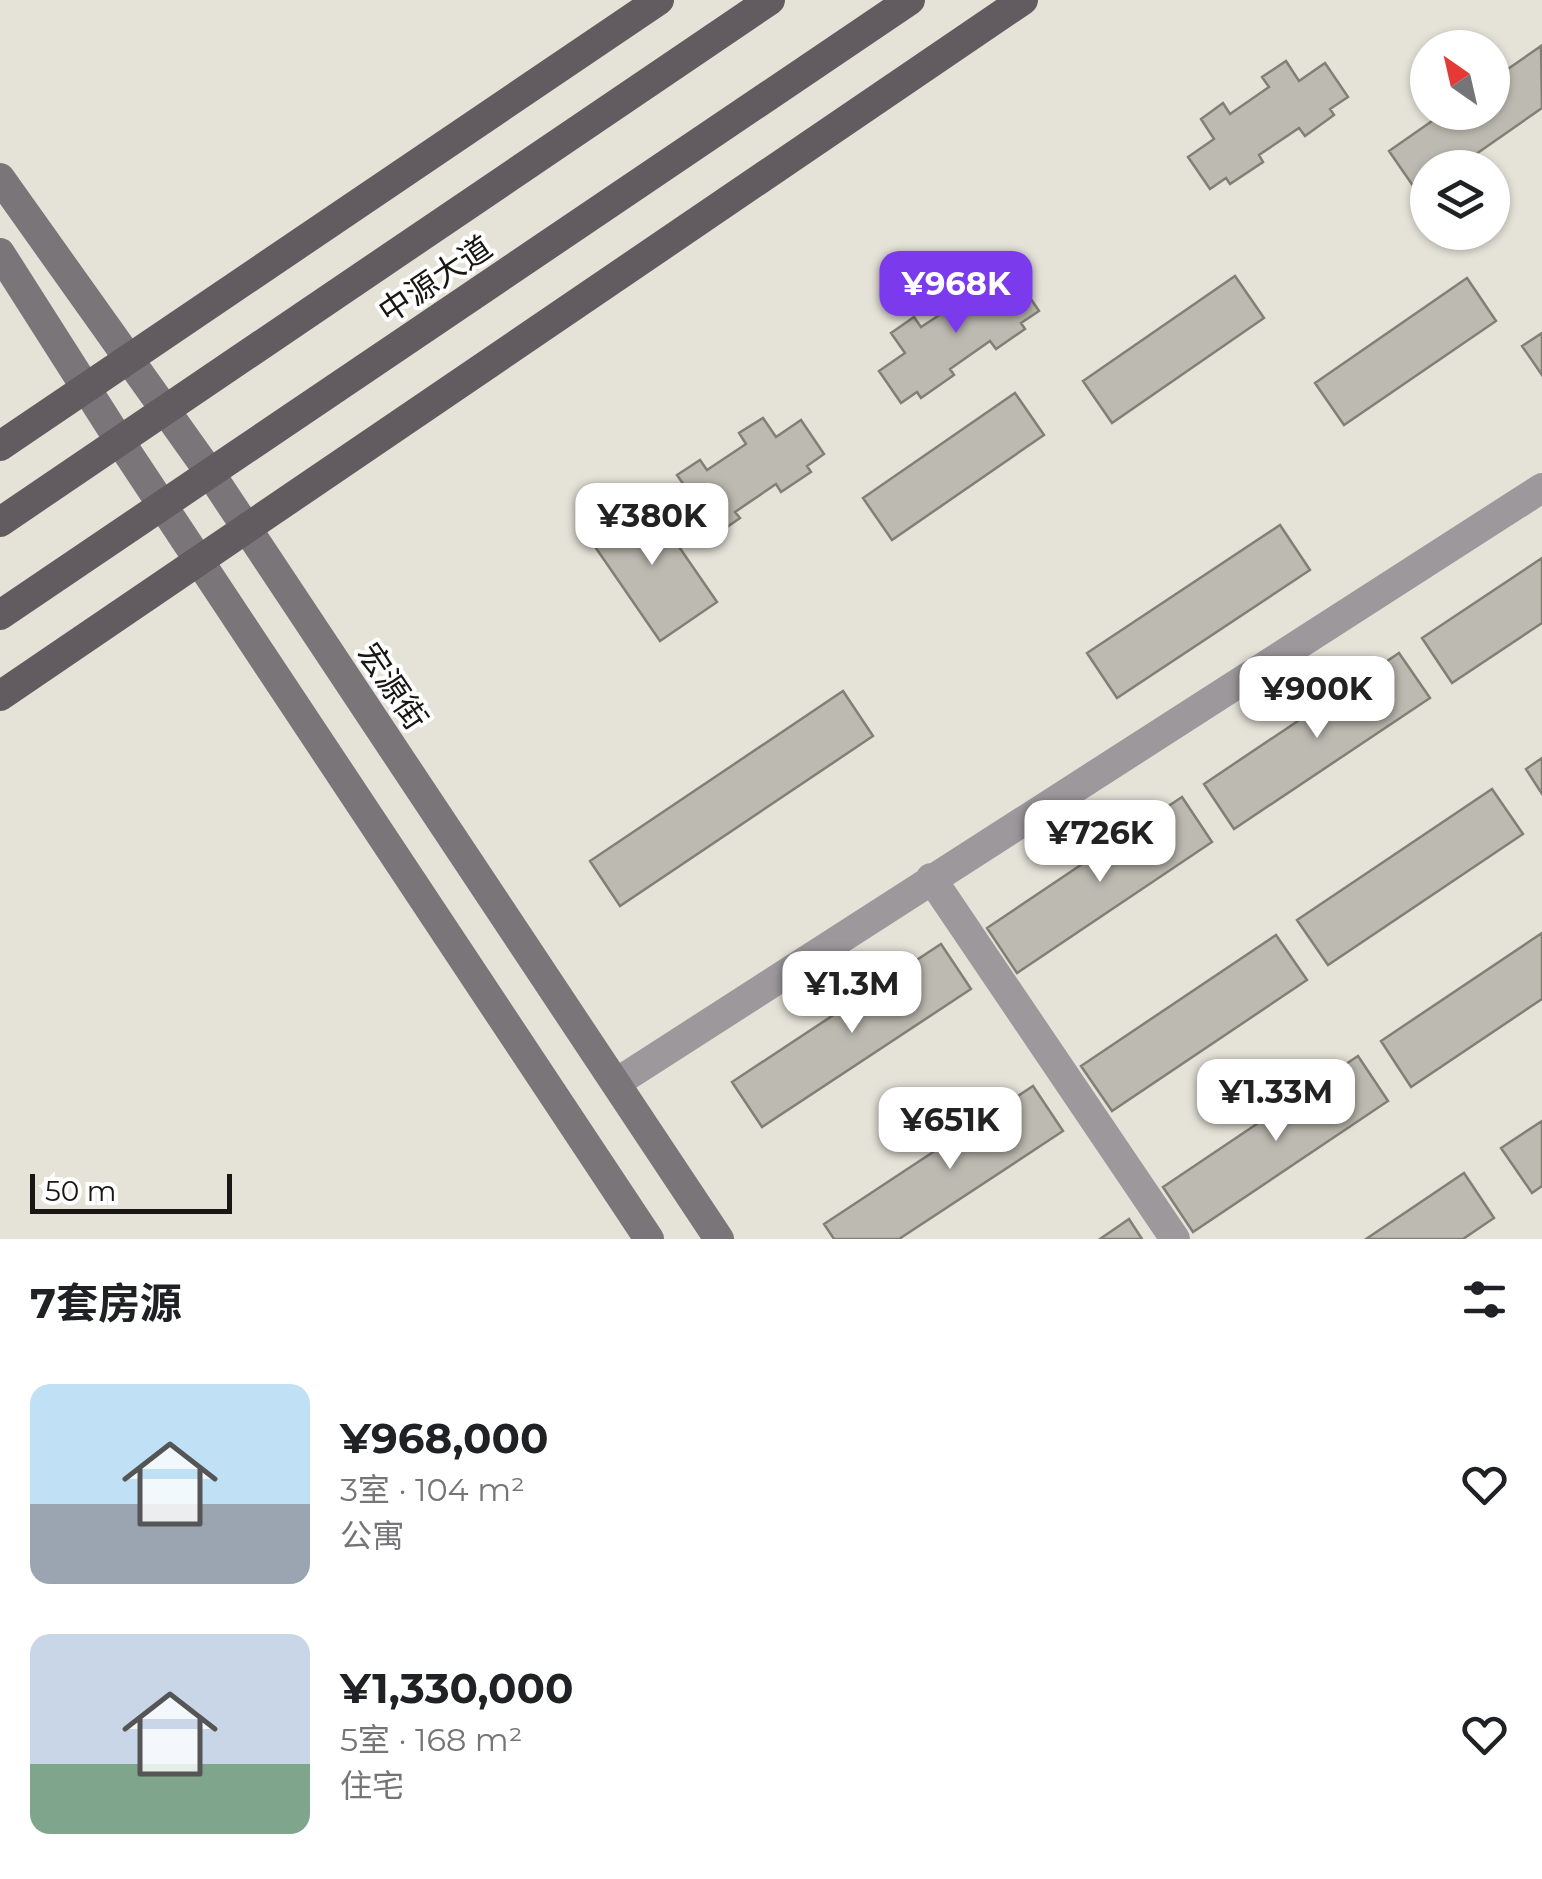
<!DOCTYPE html>
<html lang="zh">
<head>
<meta charset="utf-8">
<style>
  :root { --surface:#fff; --page:#f6f6f6; --text:#202124; --muted:#757577; --accent:#7c3aed }
  body { margin:0; font-family:Montserrat,"Noto Sans SC",sans-serif; background:var(--page); color:var(--text); height:100vh; display:flex; flex-direction:column; font-size:38px; white-space:nowrap }
  * { box-sizing:border-box; margin:0 }
  p { font-size:32px; color:var(--muted) }
  .icon { flex:none; width:55px; height:55px; fill:none; stroke:currentColor; stroke-width:2; stroke-linecap:round; stroke-linejoin:round }
  .map { position:relative; height:1239px; overflow:hidden }
  .drawer { display:flex; flex-direction:column; background:var(--surface); flex:1 }
  .drawer>* { flex:none }
  .needle { width:65px; rotate:326deg }
  .controls { position:absolute; left:1410px; top:30px; display:grid; gap:20px }
  .controls a { display:grid; place-items:center; width:100px; height:100px; border-radius:50%; background:var(--surface); box-shadow:0 2px 8px #0004; font-size:50px }
  .scale { position:absolute; left:30px; bottom:25px; width:202px; box-sizing:border-box; padding-left:10px; border:5px solid #181713; border-top:0; font-size:28px; line-height:35px; white-space:nowrap; color:#181713; -webkit-text-stroke:8px #fff; paint-order:stroke }
  .price { position:absolute; translate:-50% -85px; padding:0 22px; border-radius:20px; background:#fff; color:#222; font-size:32px; line-height:65px; filter:drop-shadow(0 2px 5px #0008) }
  .price::after { content:''; position:absolute; left:50%; top:60px; width:30px; height:22px; margin-left:-15px; background:inherit; clip-path:polygon(0 0,100% 0,50% 100%) }
  .price.current { background:var(--accent); color:#fff }
  ul { padding:0; list-style:none }
  li { display:flex; align-items:center; gap:30px; height:250px; padding:0 30px }
  li span { display:grid; place-items:center; flex:none; width:280px; height:200px; border-radius:20px; color:#555 }
  li>.icon { margin-inline-start:auto }
  span .icon { width:120px; height:120px; fill:#fffc; stroke-width:1 }
  li b { font-size:42px }
  h2 { display:flex; justify-content:space-between; align-items:center; height:120px; padding:0 30px; font-size:42px }
  .map>svg:first-child { display:block }
  .building { fill:#bdbab1; stroke:#828076; stroke-width:2.5 }
  .lines { fill:none; stroke-linecap:round; stroke-linejoin:round }
  .street { stroke:#9c989b; stroke-width:30 }
  .secondary { stroke:#7a7579; stroke-width:30 }
  .primary { stroke:#625c61; stroke-width:30 }
  .labels { text-anchor:middle; dominant-baseline:central; stroke-width:8; stroke-linejoin:round; paint-order:stroke }
  .street-label { font-size:32px; fill:#181713; stroke:#fff }
</style>
</head>
<body>
<div class="map">
<svg width="1542" height="1239" viewBox="0 0 1542 1239">
  <rect width="100%" height="100%" fill="#e5e2d8"/>
  <!-- building -->
  <path class="building" d="M 1541,46 L 1542,108 L 1456,168 L 1428,168 L 1428,187 L 1418,193 L 1389,151 L 1445,112 L 1492,112 L 1492,80 Z
    M 1286,61 L 1299,81 L 1325,63 L 1348,97 L 1330,109 L 1334,115 L 1305,136 L 1299,128 L 1259,155 L 1263,162 L 1230,184 L 1226,178 L 1210,189 L 1188,157 L 1214,139 L 1201,119 L 1223,103 L 1230,114 L 1269,87 L 1262,77 Z
    M 977,275 L 990,294 L 1016,277 L 1039,311 L 1021,323 L 1025,329 L 996,349 L 990,341 L 950,369 L 954,375 L 921,398 L 917,392 L 901,403 L 879,371 L 905,353 L 891,333 L 914,317 L 921,327 L 961,301 L 954,290 Z
    M 1235,276 L 1264,318 L 1112,423 L 1083,381 Z
    M 1467,278 L 1496,321 L 1344,425 L 1315,383 Z
    M 1542,333 L 1542,375 L 1522,346 Z
    M 1015,393 L 1044,435 L 892,540 L 863,498 Z
    M 763,418 L 776,437 L 801,420 L 824,454 L 807,466 L 811,472 L 781,492 L 776,484 L 735,512 L 740,518 L 707,541 L 703,535 L 686,546 L 664,513 L 691,495 L 677,475 L 700,460 L 707,470 L 746,444 L 739,433 Z
    M 644,496 L 717,602 L 660,641 L 587,535 Z
    M 1280,525 L 1310,570 L 1117,698 L 1087,653 Z
    M 1542,558 L 1542,623 L 1452,683 L 1422,638 Z
    M 1399,653 L 1430,698 L 1234,829 L 1204,784 Z
    M 843,691 L 873,736 L 620,906 L 590,861 Z
    M 1542,758 L 1542,794 L 1526,769 Z
    M 1492,789 L 1523,834 L 1328,965 L 1297,920 Z
    M 1182,797 L 1212,842 L 1017,973 L 987,928 Z
    M 1542,933 L 1542,999 L 1411,1087 L 1381,1041 Z
    M 1276,935 L 1307,980 L 1112,1111 L 1081,1066 Z
    M 941,944 L 971,989 L 762,1127 L 732,1082 Z
    M 1358,1056 L 1388,1101 L 1193,1232 L 1163,1187 Z
    M 1033,1086 L 1063,1131 L 899,1239 L 834,1239 L 824,1224 Z
    M 1542,1121 L 1542,1186 L 1532,1193 L 1501,1148 Z
    M 1464,1173 L 1494,1218 L 1463,1239 L 1366,1239 Z
    M 1129,1219 L 1142,1239 L 1100,1239 Z"/>
  <g class="lines">
    <!-- street -->
    <path class="street" d="M 931,878 L 1175,1239
      M 616,1083 L 1542,488"/>
    <!-- secondary -->
    <path class="secondary" d="M 0,178 L 210,473 L 719,1239
      M 0,253 L 119,440 L 649,1239"/>
    <!-- primary -->
    <path class="primary" d="M 0,446 L 659,0
      M 0,522 L 770,0
      M 0,615 L 910,0
      M 0,696 L 1023,0"/>
  </g>
  <g class="labels">
    <!-- street labels -->
    <g class="street-label">
      <text transform="translate(435 279) rotate(-34)">中源大道</text>
      <text transform="translate(393 686) rotate(56)">宏源街</text>
    </g>
  </g>
</svg>
<div class="controls">
<a><svg class="needle" viewBox="-14 -14 28 28"><path d="M0-13l5 13h-10z" fill="#e53935"/><path d="M0 13l5-13h-10z" fill="#757577"/></svg></a>
<a><svg class="icon" aria-label="layers" viewBox="0 0 24 24"><path d="M12 4l9 5-9 5-9-5zM3 14l9 5 9-5"/></svg></a>
</div>
<div class="scale">50 m</div>
<b class="price current" style="left:956px;top:336px">¥968K</b>
<b class="price" style="left:652px;top:568px">¥380K</b>
<b class="price" style="left:1317px;top:741px">¥900K</b>
<b class="price" style="left:1100px;top:885px">¥726K</b>
<b class="price" style="left:852px;top:1036px">¥1.3M</b>
<b class="price" style="left:1276px;top:1144px">¥1.33M</b>
<b class="price" style="left:950px;top:1172px">¥651K</b>
</div>
<section class="drawer">
<h2>7套房源<svg class="icon" aria-label="filters" viewBox="0 0 24 24"><path d="M4 7h16M4 17h16"/><circle cx="9" cy="7" r="2"/><circle cx="15" cy="17" r="2"/></svg></h2>
<ul>
<li><span style="background:linear-gradient(#bfe0f5 60%,#9aa5b1 0)"><svg class="icon" aria-label="home" viewBox="0 0 24 24"><path d="M3 11l9-7 9 7M6 9v11h12V9"/></svg></span><div><b>¥968,000</b><p>3室 · 104 m²</p><p>公寓</p></div><svg class="icon" aria-label="heart" viewBox="0 0 24 24"><path d="M12 20l-8-8c-3-5 5-10 8-4 3-6 11-1 8 4z"/></svg></li>
<li><span style="background:linear-gradient(#c9d6e8 65%,#7fa58c 0)"><svg class="icon" aria-label="home" viewBox="0 0 24 24"><path d="M3 11l9-7 9 7M6 9v11h12V9"/></svg></span><div><b>¥1,330,000</b><p>5室 · 168 m²</p><p>住宅</p></div><svg class="icon" aria-label="heart" viewBox="0 0 24 24"><path d="M12 20l-8-8c-3-5 5-10 8-4 3-6 11-1 8 4z"/></svg></li>
</ul>
</section>
</body>
</html>
